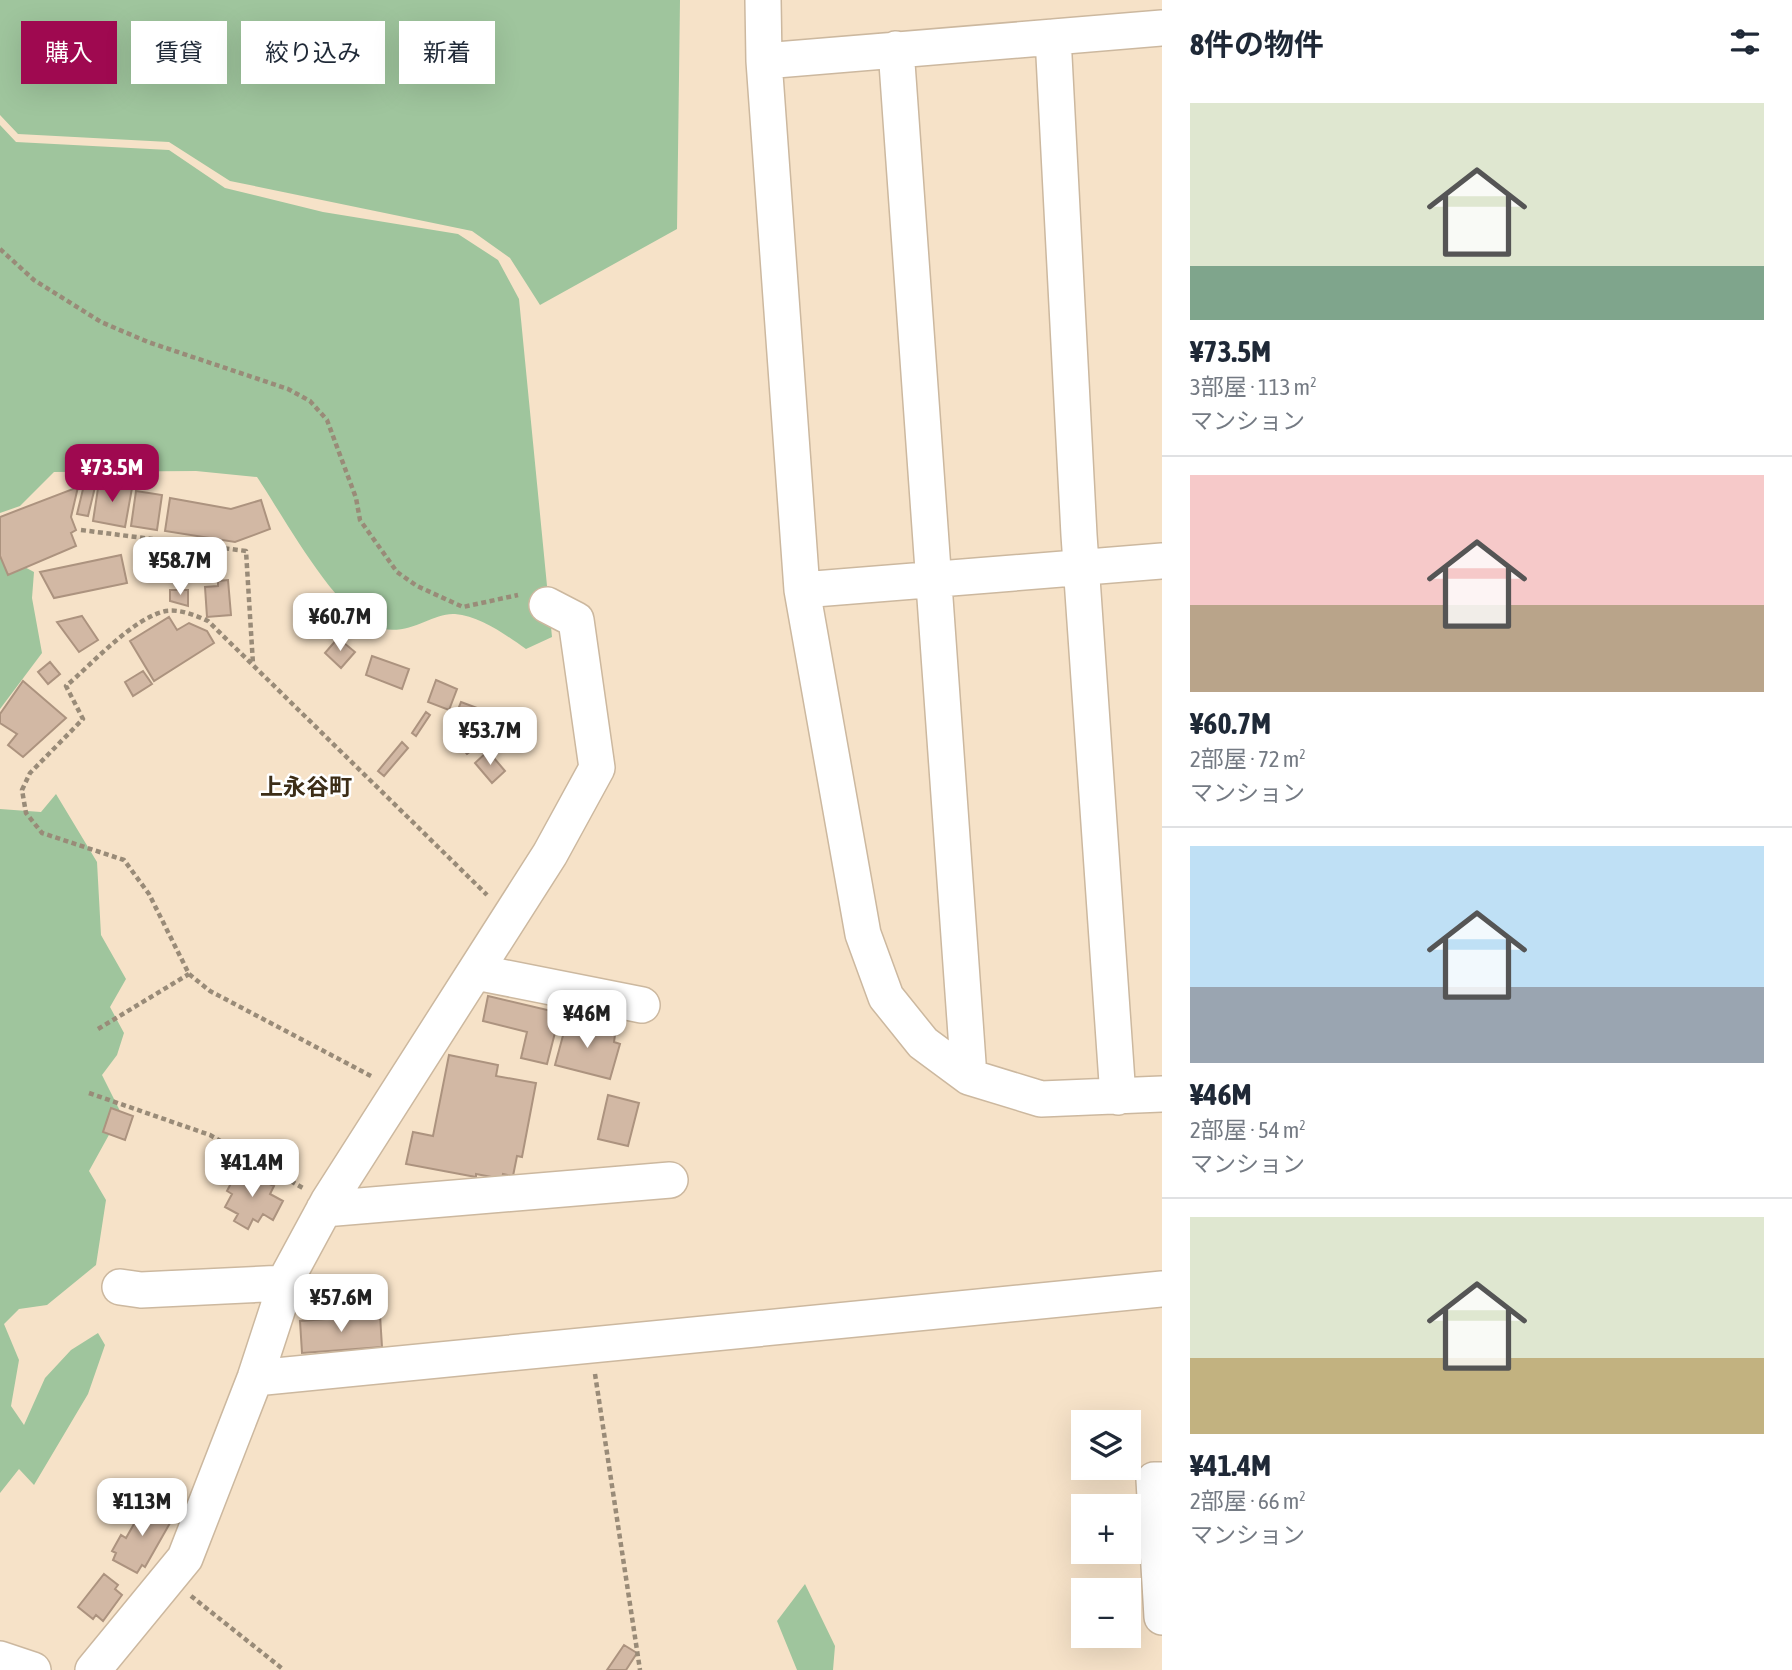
<!DOCTYPE html>
<html lang="ja">
<head>
<meta charset="utf-8">
<style>
  :root { --surface:#fff; --page:#f2f2f3; --text:#1f2937; --muted:#747a83; --line:#e0e1e3; --accent:#9f0950 }
  body { margin:0; font-family:"Asap Condensed","Noto Sans JP",sans-serif; background:var(--page); color:var(--text); height:100vh; display:flex; flex-direction:column; font-size:26px; white-space:nowrap }
  * { box-sizing:border-box; margin:0 }
  p { font-size:23px; color:var(--muted) }
  .icon { flex:none; width:38px; height:38px; fill:none; stroke:currentColor; stroke-width:2; stroke-linecap:round; stroke-linejoin:round }
  .map { position:relative; flex:1; overflow:hidden }
  .panel { display:flex; flex-direction:column; background:var(--surface); width:630px }
  .panel>* { flex:none }
  .top-card { position:absolute; left:21px; top:21px; width:665px; height:63px; display:flex; gap:14px }
  .controls { position:absolute; left:1071px; top:1410px; display:grid; gap:14px }
  .controls a { display:grid; place-items:center; width:70px; height:70px; border-radius:0px; background:var(--surface); box-shadow:0 7px 28px #0002; font-size:35px }
  .price { position:absolute; translate:-50% -60px; padding:0 16px; border-radius:14px; background:#fff; color:#222; font-size:23px; line-height:46px; filter:drop-shadow(0 2px 4px #0008) }
  .price::after { content:''; position:absolute; left:50%; top:42px; width:21px; height:16px; margin-left:-10px; background:inherit; clip-path:polygon(0 0,100% 0,50% 100%) }
  .price.current { background:var(--accent); color:#fff }
  ul { padding:0; list-style:none }
  li { display:grid; align-content:center; gap:14px; height:371px; padding:0 28px }
  li+li { border-top:2px solid var(--line) }
  li span { display:grid; place-items:center; height:217px; border-radius:0px; color:#555 }
  li>.icon { margin-inline-start:auto }
  span .icon { width:126px; height:126px; fill:#fffc; stroke-width:1 }
  li b { font-size:30px }
  h2 { display:flex; justify-content:space-between; align-items:center; height:84px; padding:0 28px; font-size:30px }
  .tag { padding:0 24px; border-radius:0px; background:var(--surface); box-shadow:0 7px 28px #0002; font-size:24px; line-height:63px }
  .tag.current { background:var(--accent); color:#fff }
  main { display:flex; flex:1; min-height:0 }
  .map>svg:first-child { display:block }
  .green { fill:#9fc59d }
  .building { fill:#d2b8a4; stroke:#ac937f; stroke-width:2 }
  .lines { fill:none; stroke-linecap:round; stroke-linejoin:round }
  .minor-casing { stroke:#ccb89f; stroke-width:38 }
  .path { stroke:#998b78; stroke-width:4.5; stroke-dasharray:5 3.5; stroke-linecap:butt }
  .minor { stroke:#fff; stroke-width:35 }
  .labels { text-anchor:middle; dominant-baseline:central; stroke-width:5; stroke-linejoin:round; paint-order:stroke }
  .neighbourhood-label { font-size:23px; font-weight:bold; fill:#3c2d17; stroke:#fff }
</style>
</head>
<body>
<main>
<div class="map">
<svg width="1162" height="1670" viewBox="0 0 1162 1670">
  <rect width="100%" height="100%" fill="#f6e2c8"/>
  <!-- green -->
  <path class="green" d="M 0,0 L 680,0 L 677,229 L 540,305 L 510,258 L 472,231 L 230,181 L 169,142 L 18,134 L 0,115 Z
    M 0,125 L 16,142 L 169,150 L 225,188 L 323,212 L 458,234 L 498,260 L 519,299 L 552,637 L 526,649 C 506,635 480,616 455,614 C 431,612 405,641 372,625 C 333,608 282,514 257,477 L 196,471 L 54,472 L 20,506 L 0,513 Z
    M 0,554 L 34,572 L 32,598 L 42,653 L 0,709 Z
    M 56,794 L 97,862 L 101,935 L 126,979 L 110,1007 L 124,1033 L 117,1055 L 102,1075 L 121,1113 L 89,1171 L 106,1200 L 96,1265 L 47,1305 L 19,1309 L 4,1324 L 19,1360 L 11,1406 L 24,1425 L 45,1378 L 71,1350 L 98,1333 L 105,1345 L 88,1394 L 34,1485 L 19,1469 L 0,1493 L 0,809 L 41,812 Z
    M 805,1584 L 835,1646 L 833,1670 L 797,1670 L 777,1621 Z"/>
  <!-- building -->
  <path class="building" d="M 99,482 L 132,488 L 125,527 L 93,521 Z
    M 84,485 L 95,487 L 88,516 L 77,514 Z
    M 78,487 L 71,517 L 76,530 L 71,533 L 76,546 L 8,575 L 0,556 L 0,517 Z
    M 136,491 L 162,495 L 157,530 L 131,526 Z
    M 170,498 L 231,509 L 261,500 L 270,529 L 235,542 L 165,531 Z
    M 121,555 L 127,583 L 54,598 L 40,572 Z
    M 228,580 L 231,615 L 207,617 L 205,587 L 218,586 L 218,581 Z
    M 170,590 L 188,590 L 188,606 L 170,601 Z
    M 82,616 L 98,640 L 79,652 L 57,622 Z
    M 169,617 L 177,630 L 189,623 L 207,631 L 214,643 L 154,681 L 130,641 Z
    M 338,638 L 355,652 L 341,668 L 325,653 Z
    M 372,656 L 409,669 L 402,689 L 366,675 Z
    M 50,662 L 60,674 L 48,684 L 38,672 Z
    M 143,671 L 152,684 L 133,696 L 125,682 Z
    M 436,680 L 457,689 L 449,710 L 428,702 Z
    M 23,681 L 66,718 L 23,757 L 8,745 L 17,734 L 0,723 L 0,714 Z
    M 461,702 L 488,712 L 480,732 L 453,722 Z
    M 426,712 L 430,715 L 416,736 L 412,733 Z
    M 457,727 L 475,748 L 467,754 L 449,734 Z
    M 402,742 L 408,748 L 384,776 L 378,771 Z
    M 488,751 L 505,771 L 492,783 L 475,763 Z
    M 488,996 L 560,1013 L 547,1064 L 521,1058 L 527,1032 L 483,1021 Z
    M 568,1017 L 577,1020 L 575,1024 L 615,1035 L 614,1042 L 620,1044 L 610,1079 L 555,1065 Z
    M 449,1055 L 498,1065 L 496,1076 L 536,1083 L 522,1157 L 517,1156 L 513,1176 L 503,1174 L 502,1179 L 476,1174 L 476,1177 L 406,1164 L 413,1132 L 433,1136 Z
    M 608,1095 L 639,1103 L 628,1146 L 598,1139 Z
    M 111,1108 L 133,1116 L 125,1140 L 103,1132 Z
    M 238,1170 L 274,1186 L 270,1194 L 283,1201 L 273,1220 L 263,1214 L 258,1222 L 253,1219 L 248,1229 L 234,1221 L 238,1214 L 225,1207 L 232,1194 L 227,1191 Z
    M 380,1315 L 382,1347 L 302,1353 L 300,1321 Z
    M 147,1501 L 174,1516 L 145,1567 L 142,1565 L 137,1573 L 113,1560 L 116,1553 L 112,1551 L 121,1535 L 126,1538 Z
    M 104,1574 L 118,1585 L 115,1589 L 122,1595 L 103,1621 L 96,1615 L 93,1619 L 78,1607 Z
    M 624,1645 L 637,1653 L 626,1670 L 607,1670 Z"/>
  <g class="lines">
    <!-- minor casing -->
    <g class="minor-casing">
      <path id="minor" d="M 763,0 L 764,61 L 802,590 L 863,934 L 886,997 L 923,1043 L 969,1077 L 1041,1099 L 1162,1094
        M 1053,37 L 1079,535 L 1118,1097
        M 896,49 L 969,1077
        M 764,61 L 1162,28
        M 802,590 L 1162,561
        M 476,972 L 642,1005
        M 324,1209 L 670,1180
        M 120,1287 L 141,1290 L 285,1283
        M 255,1378 L 1162,1289
        M 1162,1480 L 1154,1480 L 1162,1617
        M 0,1659 L 33,1670
        M 93,1670 L 185,1558 L 255,1378 L 289,1274 L 328,1202 L 550,854 L 597,768 L 576,620 L 547,605"/>
    </g>
    <!-- path -->
    <path class="path" d="M 0,249 L 34,280 L 101,322 L 148,342 L 288,389 L 310,401 L 327,420 L 356,498 L 360,520 L 397,572 L 417,586 L 463,607 L 518,595
      M 81,530 L 246,551 L 253,664
      M 98,1029 L 189,974
      M 371,1076 L 210,991 L 189,974 L 149,894 L 124,860 L 42,833 L 26,813 L 22,790 L 30,773 L 83,719 L 66,686 C 91,665 134,617 166,611 C 180,609 195,615 208,621 L 487,895
      M 89,1093 L 210,1135 L 303,1188
      M 595,1374 L 640,1670
      M 191,1596 L 284,1670"/>
    <!-- minor -->
    <use href="#minor" class="minor"/>
  </g>
  <g class="labels">
    <!-- neighbourhood labels -->
    <g class="neighbourhood-label">
      <text x="306" y="787">上永谷町</text>
    </g>
  </g>
</svg>
<div class="controls">
<a><svg class="icon" aria-label="layers" viewBox="0 0 24 24"><path d="M12 4l9 5-9 5-9-5zM3 14l9 5 9-5"/></svg></a>
<a>+</a>
<a>−</a>
</div>
<b class="price current" style="left:112px;top:504px">¥73.5M</b>
<b class="price" style="left:180px;top:597px">¥58.7M</b>
<b class="price" style="left:340px;top:653px">¥60.7M</b>
<b class="price" style="left:490px;top:767px">¥53.7M</b>
<b class="price" style="left:587px;top:1050px">¥46M</b>
<b class="price" style="left:252px;top:1199px">¥41.4M</b>
<b class="price" style="left:341px;top:1334px">¥57.6M</b>
<b class="price" style="left:142px;top:1538px">¥113M</b>
<div class="top-card">
<a class="tag current">購入</a>
<a class="tag">賃貸</a>
<a class="tag">絞り込み</a>
<a class="tag">新着</a>
</div>
</div>
<section class="panel">
<h2>8件の物件<svg class="icon" aria-label="filters" viewBox="0 0 24 24"><path d="M4 7h16M4 17h16"/><circle cx="9" cy="7" r="2"/><circle cx="15" cy="17" r="2"/></svg></h2>
<ul>
<li><span style="background:linear-gradient(#dfe7d0 75%,#7fa58c 0)"><svg class="icon" aria-label="home" viewBox="0 0 24 24"><path d="M3 11l9-7 9 7M6 9v11h12V9"/></svg></span><div><b>¥73.5M</b><p>3部屋 · 113 m²</p><p>マンション</p></div></li>
<li><span style="background:linear-gradient(#f6c9c9 60%,#b9a48a 0)"><svg class="icon" aria-label="home" viewBox="0 0 24 24"><path d="M3 11l9-7 9 7M6 9v11h12V9"/></svg></span><div><b>¥60.7M</b><p>2部屋 · 72 m²</p><p>マンション</p></div></li>
<li><span style="background:linear-gradient(#bfe0f5 65%,#9aa5b1 0)"><svg class="icon" aria-label="home" viewBox="0 0 24 24"><path d="M3 11l9-7 9 7M6 9v11h12V9"/></svg></span><div><b>¥46M</b><p>2部屋 · 54 m²</p><p>マンション</p></div></li>
<li><span style="background:linear-gradient(#dfe7d0 65%,#c2b280 0)"><svg class="icon" aria-label="home" viewBox="0 0 24 24"><path d="M3 11l9-7 9 7M6 9v11h12V9"/></svg></span><div><b>¥41.4M</b><p>2部屋 · 66 m²</p><p>マンション</p></div></li>
</ul>
</section>
</main>
</body>
</html>
